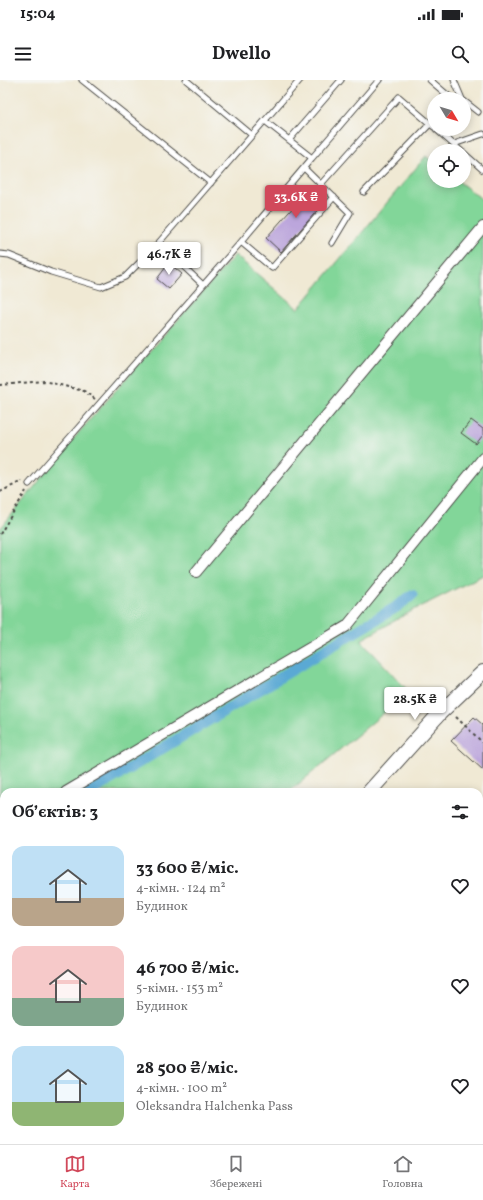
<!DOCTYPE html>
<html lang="uk">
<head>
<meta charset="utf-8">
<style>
  :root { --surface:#fff; --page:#f6f6f6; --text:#202124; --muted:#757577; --line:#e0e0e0; --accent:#d1495b }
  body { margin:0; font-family:Vollkorn,serif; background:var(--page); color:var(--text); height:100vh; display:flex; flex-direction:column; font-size:15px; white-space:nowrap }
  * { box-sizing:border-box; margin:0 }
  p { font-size:13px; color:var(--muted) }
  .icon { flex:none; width:22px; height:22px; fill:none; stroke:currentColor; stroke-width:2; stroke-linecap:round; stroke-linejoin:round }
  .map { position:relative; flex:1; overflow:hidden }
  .side { position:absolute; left:0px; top:708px; width:483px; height:356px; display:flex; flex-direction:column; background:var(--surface); border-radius:12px 12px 0 0; box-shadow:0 2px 10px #0003 }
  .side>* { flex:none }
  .needle { width:26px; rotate:128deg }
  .tools { position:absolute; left:427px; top:12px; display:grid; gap:8px }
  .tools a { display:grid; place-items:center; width:44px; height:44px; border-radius:50%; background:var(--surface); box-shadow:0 2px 10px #0003; font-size:20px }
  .price { position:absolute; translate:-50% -34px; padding:0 9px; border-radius:4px; background:#fff; color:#222; font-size:13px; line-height:26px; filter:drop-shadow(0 1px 2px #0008) }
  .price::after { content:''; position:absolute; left:50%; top:24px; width:12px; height:9px; margin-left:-6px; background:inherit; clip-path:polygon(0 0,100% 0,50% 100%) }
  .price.current { background:var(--accent); color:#fff }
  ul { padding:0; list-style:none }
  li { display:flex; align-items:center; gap:12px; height:100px; padding:0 12px }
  li span { display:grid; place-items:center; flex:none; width:112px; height:80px; border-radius:12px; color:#555 }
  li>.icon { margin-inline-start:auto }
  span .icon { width:48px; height:48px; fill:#fffc; stroke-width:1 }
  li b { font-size:17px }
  h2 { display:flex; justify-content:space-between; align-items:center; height:48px; padding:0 12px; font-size:17px }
  .status { display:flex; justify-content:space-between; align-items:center; height:28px; padding:0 20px; background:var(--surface); direction:ltr }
  .status svg { height:11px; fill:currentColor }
  header { display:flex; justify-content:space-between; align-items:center; height:52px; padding:0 12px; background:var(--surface); font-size:18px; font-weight:700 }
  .tabs { display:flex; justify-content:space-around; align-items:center; height:56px; border-top:1px solid var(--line); background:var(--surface); font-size:11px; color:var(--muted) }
  .tabs a { display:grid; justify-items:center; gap:2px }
  .tabs .current { color:var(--accent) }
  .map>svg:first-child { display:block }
  .green { fill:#82d699; stroke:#568062 }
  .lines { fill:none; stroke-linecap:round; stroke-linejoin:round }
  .canal { stroke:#5aa9d4; stroke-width:11 }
  .building { fill:#bca6dc }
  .lane-casing { stroke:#494844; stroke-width:7 }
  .street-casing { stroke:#494844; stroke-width:12 }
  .secondary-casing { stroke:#494844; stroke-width:16 }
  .path { stroke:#494844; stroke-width:2; stroke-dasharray:3 3; stroke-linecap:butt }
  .lane { stroke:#fff; stroke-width:5 }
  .street { stroke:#fff; stroke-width:10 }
  .secondary { stroke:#fff; stroke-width:14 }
</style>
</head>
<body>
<div class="status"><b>15:04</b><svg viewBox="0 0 49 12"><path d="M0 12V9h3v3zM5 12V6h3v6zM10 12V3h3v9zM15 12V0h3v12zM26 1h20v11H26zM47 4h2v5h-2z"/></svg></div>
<header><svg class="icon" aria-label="menu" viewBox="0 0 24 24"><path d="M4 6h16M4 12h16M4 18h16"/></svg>Dwello<svg class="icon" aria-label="search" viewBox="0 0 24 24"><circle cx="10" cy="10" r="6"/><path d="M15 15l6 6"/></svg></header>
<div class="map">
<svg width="483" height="1064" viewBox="0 0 483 1064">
  <rect width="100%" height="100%" fill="#f6f6f2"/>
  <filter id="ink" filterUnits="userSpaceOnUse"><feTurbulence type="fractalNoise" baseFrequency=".025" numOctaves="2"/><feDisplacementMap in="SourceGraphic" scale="8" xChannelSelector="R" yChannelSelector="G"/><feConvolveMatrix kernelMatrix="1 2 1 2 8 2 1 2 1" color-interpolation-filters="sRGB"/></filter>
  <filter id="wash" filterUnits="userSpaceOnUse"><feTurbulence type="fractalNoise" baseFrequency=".012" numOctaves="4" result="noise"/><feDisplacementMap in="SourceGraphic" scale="16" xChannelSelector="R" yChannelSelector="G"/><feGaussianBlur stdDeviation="0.9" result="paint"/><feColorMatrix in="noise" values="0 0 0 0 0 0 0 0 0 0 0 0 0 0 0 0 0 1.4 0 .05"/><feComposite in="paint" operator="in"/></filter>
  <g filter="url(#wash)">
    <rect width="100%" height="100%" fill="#f0e9d4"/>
    <!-- green -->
    <path class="green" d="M 426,76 L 434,83 L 434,101 L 458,101 L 483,120 L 483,495 L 412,531 L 361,560 L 409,612 L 289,712 L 4,712 L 4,754 L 0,748 L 0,449 L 80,351 L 235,175 L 298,229 Z"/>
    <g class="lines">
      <!-- canal -->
      <path class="canal" d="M 90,712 L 398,526 L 412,515
        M 0,766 L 4,763"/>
    </g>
    <g id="blocks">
      <!-- building -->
      <path class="building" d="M 312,106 L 327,119 L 281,172 L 266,158 Z
        M 169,183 L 182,194 L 169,209 L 157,199 Z
        M 471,340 L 483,349 L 483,355 L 476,364 L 461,353 Z
        M 474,637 L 483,645 L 483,690 L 451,661 Z"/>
    </g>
  </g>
  <g filter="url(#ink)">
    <use href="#blocks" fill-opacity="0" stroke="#494844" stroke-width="1"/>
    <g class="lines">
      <!-- lane casing -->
      <g class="lane-casing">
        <path id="lane" d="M 82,0 L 211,103
          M 186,0 L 252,55
          M 430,0 L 452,19
          M 454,0 L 462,19
          M 464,21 L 478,32
          M 265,41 L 312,78 L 379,0
          M 436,49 L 461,71
          M 289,60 L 341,0
          M 454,64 L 483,54
          M 464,73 L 483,90
          M 304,88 L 350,133 L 332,163
          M 321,104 L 399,17 L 434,47
          M 364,112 L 430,44
          M 241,162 L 272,188 L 334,117
          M 159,163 L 203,205
          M 0,174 L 9,175 L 51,192 L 101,207 L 125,197 L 155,167 L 300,0
          M 29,404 L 241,162 L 312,78
          M 102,1064 L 103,1060"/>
      </g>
      <!-- street casing -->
      <g class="street-casing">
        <path id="street" d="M 196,492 L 483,147
          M 66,712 L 347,546 L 483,378
          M 479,762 L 483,758
          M 479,924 L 483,920
          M 479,1052 L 483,1055
          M 308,1064 L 309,1060
          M 403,1064 L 404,1060"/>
      </g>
      <!-- secondary casing -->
      <g class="secondary-casing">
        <path id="secondary" d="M 369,712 L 440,633 L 483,592
          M 54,1064 L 57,1060"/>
      </g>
      <!-- path -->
      <path class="path" d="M 0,305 L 44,301 L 84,311 L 95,319
        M 0,412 L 22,401
        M 0,454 L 26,411
        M 456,637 L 483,663
        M 0,872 L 4,879
        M 4,1064 L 9,1060"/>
      <!-- lane -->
      <use href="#lane" class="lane"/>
      <!-- street -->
      <use href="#street" class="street"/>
      <!-- secondary -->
      <use href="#secondary" class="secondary"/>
    </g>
  </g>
</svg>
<div class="tools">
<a><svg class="needle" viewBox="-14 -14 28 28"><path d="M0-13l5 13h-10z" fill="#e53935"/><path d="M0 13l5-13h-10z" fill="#757577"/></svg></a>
<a><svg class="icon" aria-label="locate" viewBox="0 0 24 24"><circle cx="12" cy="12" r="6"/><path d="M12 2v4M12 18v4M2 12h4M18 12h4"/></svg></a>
</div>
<b class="price current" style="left:296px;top:139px">33.6K ₴</b>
<b class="price" style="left:169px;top:196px">46.7K ₴</b>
<b class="price" style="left:415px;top:641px">28.5K ₴</b>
<section class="side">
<h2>Об’єктів: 3<svg class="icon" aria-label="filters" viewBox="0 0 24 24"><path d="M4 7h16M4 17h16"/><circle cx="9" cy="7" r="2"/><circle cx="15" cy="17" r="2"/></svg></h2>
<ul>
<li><span style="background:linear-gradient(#bfe0f5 65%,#b9a48a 0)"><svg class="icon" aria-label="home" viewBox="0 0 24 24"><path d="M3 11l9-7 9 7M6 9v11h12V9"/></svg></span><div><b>33 600 ₴/міс.</b><p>4-кімн. · 124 m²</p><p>Будинок</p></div><svg class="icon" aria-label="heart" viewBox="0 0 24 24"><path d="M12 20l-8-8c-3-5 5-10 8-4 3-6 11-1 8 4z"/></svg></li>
<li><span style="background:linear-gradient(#f6c9c9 65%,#7fa58c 0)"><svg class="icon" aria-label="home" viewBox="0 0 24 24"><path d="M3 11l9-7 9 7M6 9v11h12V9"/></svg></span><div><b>46 700 ₴/міс.</b><p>5-кімн. · 153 m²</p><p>Будинок</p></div><svg class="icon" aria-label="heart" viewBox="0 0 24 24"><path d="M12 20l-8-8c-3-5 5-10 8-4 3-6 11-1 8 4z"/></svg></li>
<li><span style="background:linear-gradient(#bfe0f5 70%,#8fb573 0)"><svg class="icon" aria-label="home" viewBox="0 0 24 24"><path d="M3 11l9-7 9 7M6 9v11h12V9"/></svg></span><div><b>28 500 ₴/міс.</b><p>4-кімн. · 100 m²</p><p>Oleksandra Halchenka Pass</p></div><svg class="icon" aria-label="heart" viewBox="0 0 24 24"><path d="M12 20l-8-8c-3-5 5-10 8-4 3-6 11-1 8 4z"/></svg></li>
</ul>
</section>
</div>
<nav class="tabs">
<a class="current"><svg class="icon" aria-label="map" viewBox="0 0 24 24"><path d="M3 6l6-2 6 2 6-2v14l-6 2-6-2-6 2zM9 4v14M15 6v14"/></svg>Карта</a>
<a><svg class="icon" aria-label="saved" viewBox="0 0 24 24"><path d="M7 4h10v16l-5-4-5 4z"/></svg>Збережені</a>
<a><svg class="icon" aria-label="home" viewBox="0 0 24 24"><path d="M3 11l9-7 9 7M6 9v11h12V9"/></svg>Головна</a>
</nav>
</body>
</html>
